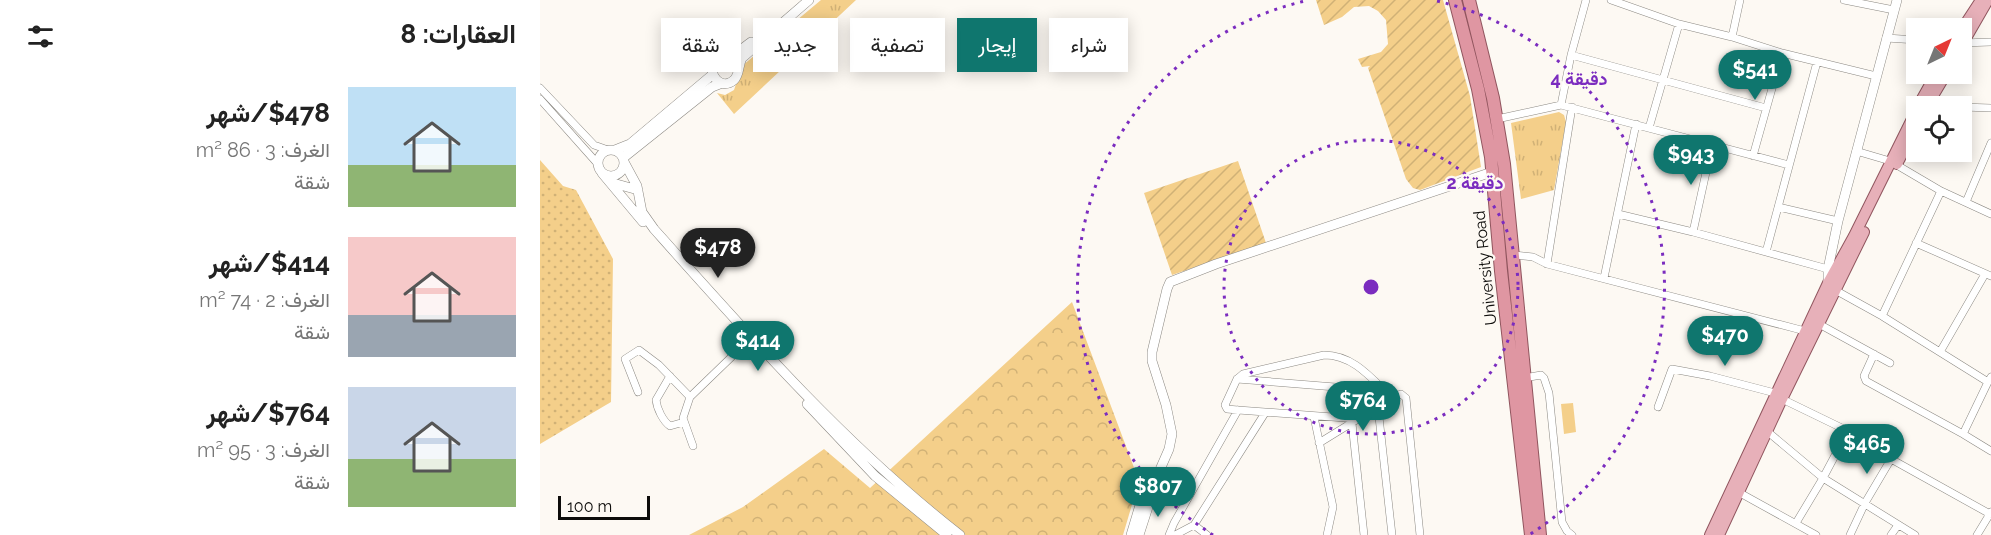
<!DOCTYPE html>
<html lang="ar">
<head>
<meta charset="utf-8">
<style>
  :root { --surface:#fff; --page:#f6f6f6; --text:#222; --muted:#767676; --accent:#0f766e }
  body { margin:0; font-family:Raleway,Vazirmatn,sans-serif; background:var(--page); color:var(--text); direction:rtl; height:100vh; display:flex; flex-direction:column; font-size:22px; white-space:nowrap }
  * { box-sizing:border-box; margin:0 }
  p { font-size:20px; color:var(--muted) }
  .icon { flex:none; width:33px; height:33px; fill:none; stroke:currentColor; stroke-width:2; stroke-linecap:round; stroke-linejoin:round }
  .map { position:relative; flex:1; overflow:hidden; direction:ltr }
  .panel { display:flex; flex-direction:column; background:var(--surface); width:540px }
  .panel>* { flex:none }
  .hud { position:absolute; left:18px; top:18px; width:570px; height:54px; direction:rtl; display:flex; gap:12px }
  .needle { width:39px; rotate:43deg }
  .controls { position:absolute; left:1366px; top:18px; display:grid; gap:12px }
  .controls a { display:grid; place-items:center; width:66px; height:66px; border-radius:0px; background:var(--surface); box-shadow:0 3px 15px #0003; font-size:30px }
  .scale { position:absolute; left:18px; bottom:15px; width:92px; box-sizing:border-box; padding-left:6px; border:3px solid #0d0c0a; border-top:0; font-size:16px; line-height:21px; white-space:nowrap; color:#0d0c0a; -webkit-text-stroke:4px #fdf9f3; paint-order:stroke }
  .price { position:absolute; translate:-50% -51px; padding:0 14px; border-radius:21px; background:var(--accent); color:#fff; font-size:20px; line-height:39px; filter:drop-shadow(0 2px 3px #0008) }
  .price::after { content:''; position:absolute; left:50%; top:36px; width:18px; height:14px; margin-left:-9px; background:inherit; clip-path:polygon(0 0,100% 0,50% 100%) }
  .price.on { background:#222; color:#fff }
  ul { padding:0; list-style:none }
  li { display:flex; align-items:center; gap:18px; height:150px; padding:0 24px }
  li span { display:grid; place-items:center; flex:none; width:168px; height:120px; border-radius:0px; color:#555 }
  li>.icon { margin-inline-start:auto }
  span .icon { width:72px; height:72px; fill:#fffc; stroke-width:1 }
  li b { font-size:26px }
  h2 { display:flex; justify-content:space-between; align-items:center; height:72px; padding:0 24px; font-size:26px }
  .chip { padding:0 21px; border-radius:0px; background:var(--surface); box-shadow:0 3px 15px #0003; font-size:21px; line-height:54px }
  .chip.on { background:var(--accent); color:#fff }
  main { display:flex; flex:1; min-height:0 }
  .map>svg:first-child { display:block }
  .grass { fill:url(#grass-dots) }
  .forest { fill:url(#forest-crowns) }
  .park { fill:url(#park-tufts) }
  .garden { fill:url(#garden-furrows) }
  .pitch { fill:#f4cf8a }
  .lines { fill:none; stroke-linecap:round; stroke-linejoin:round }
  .minor-casing { stroke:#8c8983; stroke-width:8 }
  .tertiary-casing { stroke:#8c8983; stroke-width:10 }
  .primary-casing { stroke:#90555e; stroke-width:12 }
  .trunk-casing { stroke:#90555e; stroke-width:14 }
  .minor { stroke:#fff; stroke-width:7 }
  .tertiary { stroke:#fff; stroke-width:9 }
  .primary { stroke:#e7b0b9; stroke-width:10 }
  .trunk { stroke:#df96a2; stroke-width:12 }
  .ring { fill:none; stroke:#7b2cbf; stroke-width:3; stroke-dasharray:3 6 }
  .labels { text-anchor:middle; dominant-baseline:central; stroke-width:4.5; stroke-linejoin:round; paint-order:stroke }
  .street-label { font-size:16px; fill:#0d0c0a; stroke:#fdf9f3 }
  .centre { fill:#7b2cbf; stroke:#fdf9f3; stroke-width:3 }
  .ring-label { font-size:18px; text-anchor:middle; font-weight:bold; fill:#7b2cbf; stroke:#fdf9f3; stroke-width:4.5; stroke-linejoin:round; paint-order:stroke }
</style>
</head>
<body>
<main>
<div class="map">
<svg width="1451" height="535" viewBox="0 0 1451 535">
  <defs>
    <pattern id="grass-dots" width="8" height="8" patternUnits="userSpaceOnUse" patternTransform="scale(1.5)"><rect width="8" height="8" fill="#f4cf8a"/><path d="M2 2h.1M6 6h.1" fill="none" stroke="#d0b176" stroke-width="1.8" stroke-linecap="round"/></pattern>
    <pattern id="forest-crowns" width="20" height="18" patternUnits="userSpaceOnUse" patternTransform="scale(1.5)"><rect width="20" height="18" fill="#f4cf8a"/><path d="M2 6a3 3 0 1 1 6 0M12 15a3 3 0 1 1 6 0" fill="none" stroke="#d0b176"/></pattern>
    <pattern id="park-tufts" width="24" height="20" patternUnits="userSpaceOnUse" patternTransform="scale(1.5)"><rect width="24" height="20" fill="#f4cf8a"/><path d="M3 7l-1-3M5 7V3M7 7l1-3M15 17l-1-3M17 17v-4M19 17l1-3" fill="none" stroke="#d0b176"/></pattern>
    <pattern id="garden-furrows" width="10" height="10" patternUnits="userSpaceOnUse" patternTransform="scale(1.5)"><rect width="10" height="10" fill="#f4cf8a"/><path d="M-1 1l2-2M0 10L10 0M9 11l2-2" fill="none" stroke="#d0b176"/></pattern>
  </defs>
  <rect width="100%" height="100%" fill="#fdf9f3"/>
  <!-- grass -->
  <path class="grass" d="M 0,160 L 23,186 L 36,190 L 73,259 L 71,402 L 0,444 Z"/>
  <!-- forest -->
  <path class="forest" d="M 532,302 L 599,481 L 583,535 L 149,535 L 203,507 L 284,449 L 330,488 Z"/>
  <!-- park -->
  <path class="park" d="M 281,0 L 316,0 L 194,114 L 177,93 L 185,95 L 194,90 L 202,66 Z
    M 1019,112 L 1024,115 L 1026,122 L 1014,190 L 981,199 L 971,123 Z"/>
  <!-- garden -->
  <path class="garden" d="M 776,0 L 903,0 L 930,96 L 941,167 L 880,190 L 873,188 L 866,179 L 828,68 L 830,66 L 822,67 L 818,59 L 841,52 L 848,44 L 846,20 L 838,11 L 829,6 L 814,7 L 802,17 L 784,25 Z
    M 698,161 L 726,243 L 632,275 L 604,193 Z"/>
  <!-- pitch -->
  <path class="pitch" d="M 1033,403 L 1036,432 L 1024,434 L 1021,404 Z"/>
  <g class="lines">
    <!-- minor casing -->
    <g class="minor-casing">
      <path id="minor" d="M 1071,0 L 1139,24 L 1192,37 L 1242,53 L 1336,76
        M 1304,0 L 1354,10
        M 1192,37 L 1200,0
        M 1346,38 L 1377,40
        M 1422,43 L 1451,42
        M 1031,55 L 1226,108
        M 0,88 L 54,145 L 68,150
        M 0,99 L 57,163
        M 1021,105 L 1031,55 L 1046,0
        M 1387,105 L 1411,106
        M 1422,107 L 1451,108
        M 957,119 L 1021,105 L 1249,165
        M 1109,128 L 1139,24
        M 1316,151 L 1350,161 L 1401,191 L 1451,214
        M 1213,156 L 1242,53
        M 1426,202 L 1451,143
        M 1238,207 L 1298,221
        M 1078,214 L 1153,232 L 1288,269
        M 1153,232 L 1172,145
        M 1376,243 L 1451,276
        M 1226,252 L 1277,62
        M 974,255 L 993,257 L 1007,264 L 1265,331
        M 1007,264 L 1032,107
        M 1064,278 L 1096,124
        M 1295,290 L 1342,316 L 1401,191
        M 1342,316 L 1448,382 L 1451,377
        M 1279,324 L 1350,363
        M 1400,352 L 1445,274
        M 1334,354 L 1324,376 L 1326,381 L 1423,434 L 1451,451
        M 130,376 L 116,400 C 117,409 123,421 130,426 L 144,422
        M 984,378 L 1001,375 L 1004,378 L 1009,393 L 1022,522 L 1027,531 L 1032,535
        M 697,379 L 845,391
        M 98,392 L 85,359 L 99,350 L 119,365 L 150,397
        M 1242,399 L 1308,431 L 1351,459 L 1450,514
        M 1118,407 L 1132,369 L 1170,376 L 1235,393
        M 838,408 L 852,535
        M 774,417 L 793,507 L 787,535
        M 819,419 L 698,410 L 687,409 L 685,405 L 697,379 L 703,374 L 784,355 C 814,355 832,379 852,398
        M 812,423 L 824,535
        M 1228,432 L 1283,478 L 1375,535
        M 1423,434 L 1448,382
        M 779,443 L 852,398 L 861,394 L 866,398 L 880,535
        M 153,446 L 143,418 L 150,397 L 208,341
        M 1200,493 L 1276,535
        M 1256,523 L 1283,478 L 1308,431
        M 654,525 L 667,535
        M 629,535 L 634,523 L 698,410
        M 635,535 L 654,525 L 725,413
        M 1310,535 L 1325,503 L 1351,459
        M 1351,535 L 1358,525
        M 1437,535 L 1451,512"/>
    </g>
    <!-- tertiary casing -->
    <g class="tertiary-casing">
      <path id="tertiary" d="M 191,57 L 211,42
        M 198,68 L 194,59 L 183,56 L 173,62 C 168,75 181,91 194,80 C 200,74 198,65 202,58 L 269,0
        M58 163a13 13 0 1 1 26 0a13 13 0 1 1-26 0Z
        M 75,150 L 90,144 L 172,75
        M 83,158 L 172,87 L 182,83
        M 84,162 L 97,186 L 102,212 L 114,229 C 210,337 306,446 420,535
        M 62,173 L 103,222
        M 73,183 L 98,190
        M 1288,283 L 1288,269 L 1298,221 L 1357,0
        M 267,404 L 335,476 L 407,535
        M 591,535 L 600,505 L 608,497 L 629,449 L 632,434 L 626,405 L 612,361 L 612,352 L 627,289 L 630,282 L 676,264 L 952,172
        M 599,535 L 608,507 L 608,497"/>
    </g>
    <!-- primary casing -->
    <g class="primary-casing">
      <path id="primary" d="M 1422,29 L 1439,3
        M 1422,45 L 1448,0
        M 1378,106 L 1396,74
        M 1387,106 L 1406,74
        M 1357,164 L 1377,125
        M 1170,535 L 1288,283 L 1314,236 L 1377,109
        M 1179,535 L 1242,399 L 1324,232"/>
    </g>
    <!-- trunk casing -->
    <g class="trunk-casing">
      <path id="trunk" d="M 915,0 L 938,89 L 951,157 L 961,271 L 991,535
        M 929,0 L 953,98 L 964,164 L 1000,535"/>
    </g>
    <!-- minor -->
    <use href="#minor" class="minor"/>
    <!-- tertiary -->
    <use href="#tertiary" class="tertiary"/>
    <!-- primary -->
    <use href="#primary" class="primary"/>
    <!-- trunk -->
    <use href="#trunk" class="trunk"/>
  </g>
  <!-- distance rings -->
  <g class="ring">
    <circle cx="831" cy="287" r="147"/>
    <path d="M673 535A294 294 0 0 1 765 1M897 1A294 294 0 0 1 989 535"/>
  </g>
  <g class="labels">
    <!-- street labels -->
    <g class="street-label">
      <text transform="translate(945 268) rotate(-96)">University Road</text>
    </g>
  </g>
  <circle cx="831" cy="287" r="9" class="centre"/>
  <g class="ring-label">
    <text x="1039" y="85">4 دقيقة</text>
    <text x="935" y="189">2 دقيقة</text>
  </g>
</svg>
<div class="controls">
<a><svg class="needle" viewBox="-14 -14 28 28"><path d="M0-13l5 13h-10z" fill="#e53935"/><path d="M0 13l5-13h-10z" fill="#767676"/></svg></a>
<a><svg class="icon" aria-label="locate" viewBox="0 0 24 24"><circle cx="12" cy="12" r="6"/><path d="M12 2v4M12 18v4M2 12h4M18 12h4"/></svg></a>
</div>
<div class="scale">100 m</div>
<b class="price" style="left:1215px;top:101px">$541</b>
<b class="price" style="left:1151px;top:186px">$943</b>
<b class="price on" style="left:178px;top:279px">$478</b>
<b class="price" style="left:1185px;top:367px">$470</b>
<b class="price" style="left:218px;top:372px">$414</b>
<b class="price" style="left:823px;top:432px">$764</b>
<b class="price" style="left:1327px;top:475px">$465</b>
<b class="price" style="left:618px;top:518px">$807</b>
<div class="hud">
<a class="chip">شراء</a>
<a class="chip on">إيجار</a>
<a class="chip">تصفية</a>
<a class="chip">جديد</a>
<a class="chip">شقة</a>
</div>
</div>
<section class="panel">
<h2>العقارات: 8<svg class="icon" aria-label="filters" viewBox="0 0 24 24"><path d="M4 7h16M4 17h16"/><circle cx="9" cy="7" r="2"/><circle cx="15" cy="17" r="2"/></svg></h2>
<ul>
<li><span style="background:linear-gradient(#bfe0f5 65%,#8fb573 0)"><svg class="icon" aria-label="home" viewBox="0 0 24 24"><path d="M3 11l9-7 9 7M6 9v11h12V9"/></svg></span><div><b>$478/شهر</b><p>الغرف: 3 · 86 m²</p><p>شقة</p></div></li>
<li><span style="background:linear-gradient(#f6c9c9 65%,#9aa5b1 0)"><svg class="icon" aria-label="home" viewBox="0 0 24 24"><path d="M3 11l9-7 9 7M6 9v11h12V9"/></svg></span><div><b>$414/شهر</b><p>الغرف: 2 · 74 m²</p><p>شقة</p></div></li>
<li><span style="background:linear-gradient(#c9d6e8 60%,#8fb573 0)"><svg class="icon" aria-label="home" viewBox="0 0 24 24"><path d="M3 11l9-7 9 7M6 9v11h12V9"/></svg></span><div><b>$764/شهر</b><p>الغرف: 3 · 95 m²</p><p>شقة</p></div></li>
</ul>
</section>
</main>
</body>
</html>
